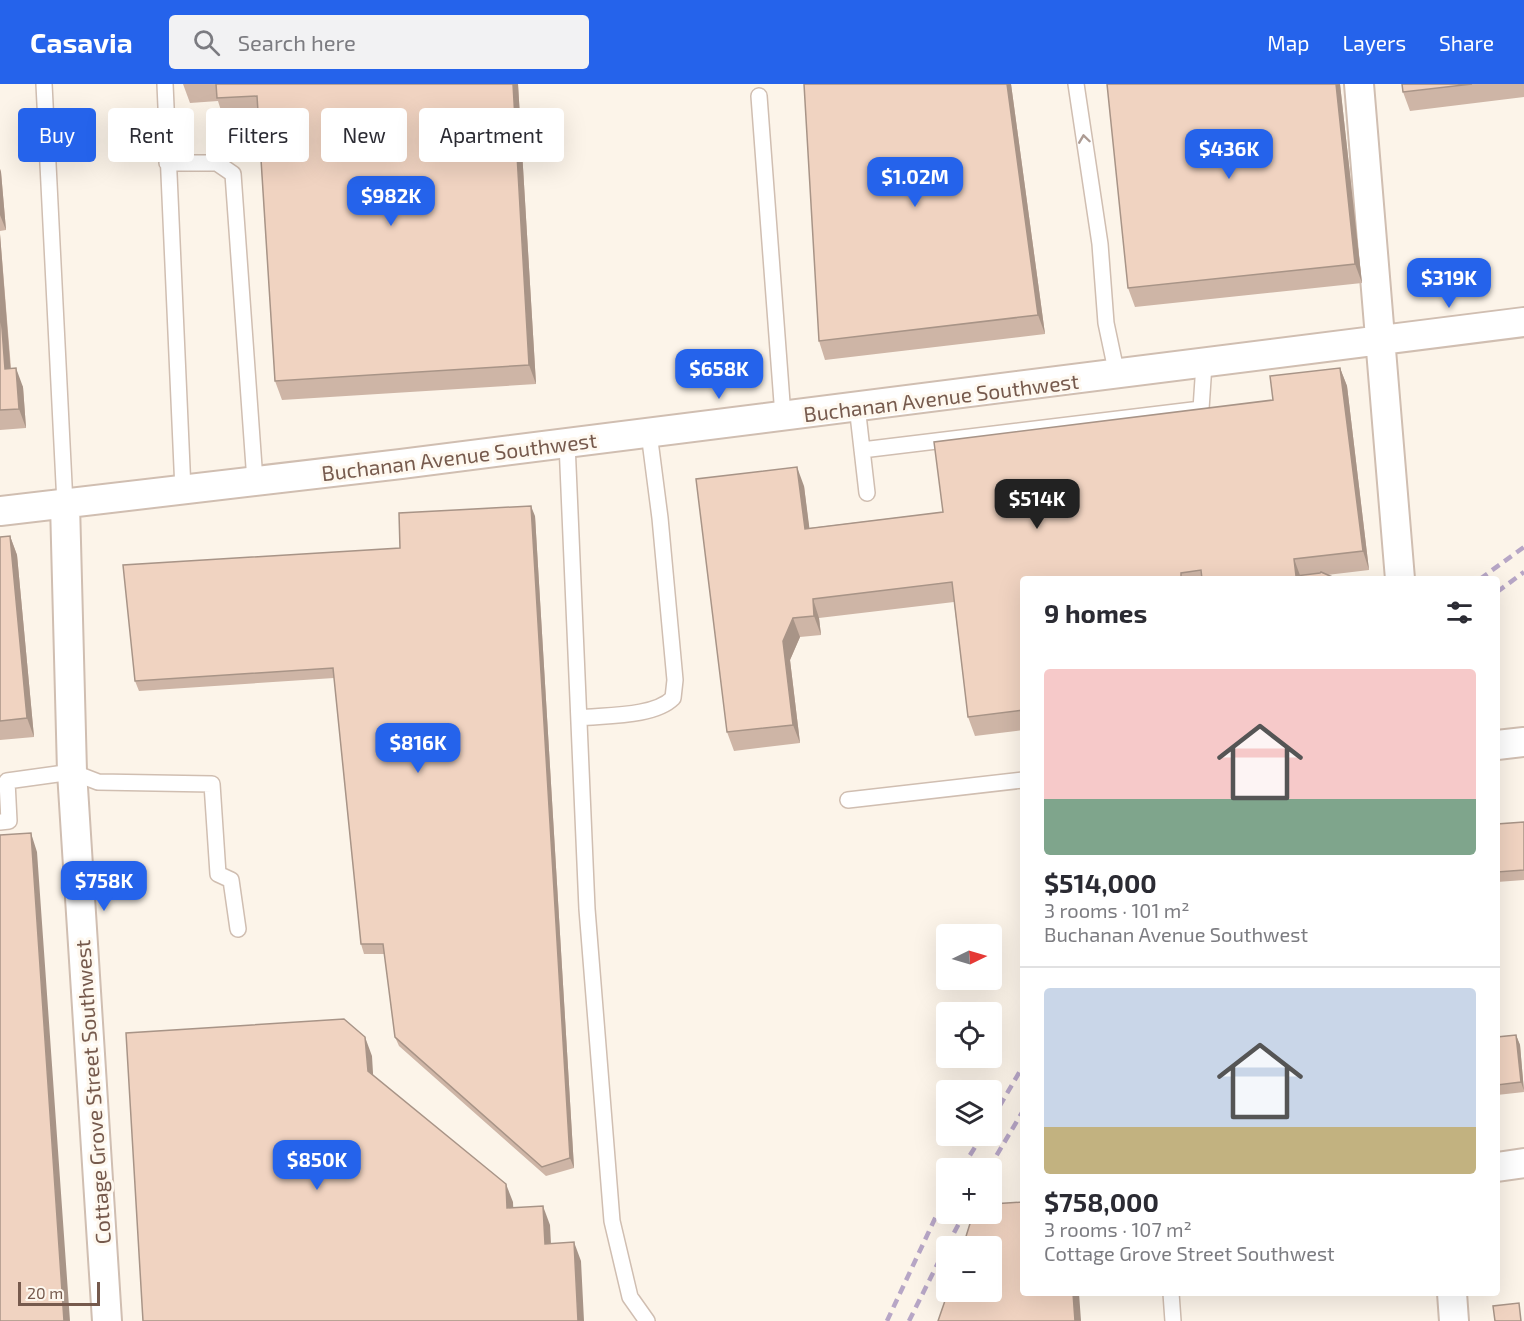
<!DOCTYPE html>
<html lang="en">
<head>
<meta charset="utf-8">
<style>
  :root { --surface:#fff; --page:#f2f2f3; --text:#2b2b33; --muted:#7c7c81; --line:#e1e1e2; --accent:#2563eb }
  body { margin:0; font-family:"Exo 2",sans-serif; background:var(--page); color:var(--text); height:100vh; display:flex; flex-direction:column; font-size:22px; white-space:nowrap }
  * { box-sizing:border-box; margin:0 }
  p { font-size:20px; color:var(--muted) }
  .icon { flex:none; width:33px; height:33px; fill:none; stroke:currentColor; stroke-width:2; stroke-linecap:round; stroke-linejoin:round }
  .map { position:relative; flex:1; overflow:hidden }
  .details { position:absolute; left:1020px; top:492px; width:480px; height:720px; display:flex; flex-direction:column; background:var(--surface); border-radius:6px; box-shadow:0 6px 24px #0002 }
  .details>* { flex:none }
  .banner { position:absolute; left:18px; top:24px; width:570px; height:54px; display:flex; gap:12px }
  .needle { width:39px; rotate:85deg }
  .tools { position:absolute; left:936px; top:840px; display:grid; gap:12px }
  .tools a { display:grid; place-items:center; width:66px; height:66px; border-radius:6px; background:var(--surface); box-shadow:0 6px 24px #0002; font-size:30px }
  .scale { position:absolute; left:18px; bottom:15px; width:82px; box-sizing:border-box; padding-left:6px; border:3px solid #765a4d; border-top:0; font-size:16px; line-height:21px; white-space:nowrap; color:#765a4d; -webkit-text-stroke:4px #fef8ef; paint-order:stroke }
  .price { position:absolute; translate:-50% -51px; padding:0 14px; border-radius:12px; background:var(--accent); color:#fff; font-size:20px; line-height:39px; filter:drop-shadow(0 2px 3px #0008) }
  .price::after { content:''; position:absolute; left:50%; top:36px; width:18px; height:14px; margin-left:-9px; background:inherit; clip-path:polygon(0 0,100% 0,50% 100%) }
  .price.on { background:#222; color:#fff }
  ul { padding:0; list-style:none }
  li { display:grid; align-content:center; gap:12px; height:318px; padding:0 24px }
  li+li { border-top:2px solid var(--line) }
  li span { display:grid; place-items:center; height:186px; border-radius:6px; color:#555 }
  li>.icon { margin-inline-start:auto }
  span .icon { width:108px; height:108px; fill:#fffc; stroke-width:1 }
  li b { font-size:26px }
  h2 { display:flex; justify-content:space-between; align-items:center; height:72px; padding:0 24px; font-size:26px }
  .chip { padding:0 21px; border-radius:6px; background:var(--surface); box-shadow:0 6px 24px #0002; font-size:21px; line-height:54px }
  .chip.on { background:var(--accent); color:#fff }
  header { display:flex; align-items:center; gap:36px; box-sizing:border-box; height:84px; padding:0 30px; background:var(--accent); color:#fff }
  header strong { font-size:28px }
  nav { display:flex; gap:33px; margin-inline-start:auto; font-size:21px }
  .search { width:420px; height:54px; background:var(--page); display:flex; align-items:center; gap:15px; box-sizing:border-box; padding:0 21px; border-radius:6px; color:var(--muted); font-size:22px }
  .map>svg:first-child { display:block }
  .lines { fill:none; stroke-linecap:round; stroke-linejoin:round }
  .service-casing { stroke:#d0beb1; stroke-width:18 }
  .minor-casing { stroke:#d0beb1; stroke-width:32 }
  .service { stroke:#fff; stroke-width:15 }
  .minor { stroke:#fff; stroke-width:28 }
  .rail { stroke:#b7a6c6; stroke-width:4.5; stroke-dasharray:9 6; stroke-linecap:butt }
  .wall { fill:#ceb5a6 }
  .shaded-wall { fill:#a89487 }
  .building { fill:#f0d3c1; stroke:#a89487; stroke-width:1.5 }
  .oneway { stroke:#ad9c94 }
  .labels { text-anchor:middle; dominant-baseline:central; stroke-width:6; stroke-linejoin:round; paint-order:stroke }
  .street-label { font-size:21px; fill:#765a4d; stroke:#fef8ef }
</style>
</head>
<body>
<header>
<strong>Casavia</strong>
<div class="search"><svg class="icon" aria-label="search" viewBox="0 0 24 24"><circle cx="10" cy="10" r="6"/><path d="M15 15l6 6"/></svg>Search here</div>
<nav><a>Map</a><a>Layers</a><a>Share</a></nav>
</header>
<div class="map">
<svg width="1524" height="1237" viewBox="0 0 1524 1237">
  <rect width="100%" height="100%" fill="#fcf4e9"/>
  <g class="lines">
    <!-- service casing -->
    <g class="service-casing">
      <path id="service" d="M 44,0 L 65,420
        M 165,0 L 183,406
        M 1076,0 L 1100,160 L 1106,239 L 1117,291
        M 759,12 L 783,332
        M 167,79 L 217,79 L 233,90 L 255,397
        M 857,322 L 867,409
        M 567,359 L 587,825 L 612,1137 L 630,1213 L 647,1237
        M 862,366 L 1201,325 L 1204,280
        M 579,634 C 606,631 654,633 673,614 L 675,596 L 660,434 L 649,349
        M 848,716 L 1023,696
        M 0,738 L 9,737 L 7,697 L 72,688 L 98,698 L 212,700 L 218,790 L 231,796 L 238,845
        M 1171,1209 L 1173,1237"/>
    </g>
    <!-- minor casing -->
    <g class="minor-casing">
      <path id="minor" d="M 1359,0 L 1400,495
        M 65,420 L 72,688 L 107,1237
        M 0,427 L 401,380 L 1524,238
        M 1497,661 L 1524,658
        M 1497,1083 L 1524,1079
        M 1452,1209 L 1454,1237"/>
    </g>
    <!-- service -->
    <use href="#service" class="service"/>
    <!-- minor -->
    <use href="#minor" class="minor"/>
    <!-- rail -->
    <path class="rail" d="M 1480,495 L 1524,463
      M 1497,508 L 1524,488
      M 992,1035 L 1023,982
      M 962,1084 L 982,1052
      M 989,1084 L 1023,1027
      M 947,1162 L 964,1130
      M 887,1237 L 946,1111
      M 909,1237 L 946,1163"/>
  </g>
  <!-- wall -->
  <path class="wall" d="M 183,0 L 518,0 L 536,300 L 282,316 L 275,297 L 258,31 L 223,33 L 218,17 L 190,19 Z
    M 1011,0 L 1045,250 L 825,276 L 819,257 Z
    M 1340,0 L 1362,199 L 1135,223 L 1128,204 Z
    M 1402,0 L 1524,0 L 1524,13 L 1410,27 L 1403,8 Z
    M 0,85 L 1,88 L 6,146 L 0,147 Z
    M 0,150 L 11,284 L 23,303 L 26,344 L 0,346 Z
    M 1340,284 L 1347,302 L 1369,486 L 1327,491 L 1337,495 L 1023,495 L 1023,646 L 975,652 L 968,633 L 954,518 L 819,534 L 821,551 L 800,553 L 790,576 L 800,659 L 734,667 L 727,648 L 804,402 L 809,444 L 943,428 L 1273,316 Z
    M 535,432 L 574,1084 L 546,1092 L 399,962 L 395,953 L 385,870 L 364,870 L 361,860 L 334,594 L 139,607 L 135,597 L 400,464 Z
    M 10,452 L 17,471 L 34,653 L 0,656 L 0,453 Z
    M 1524,738 L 1524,796 L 1497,798 L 1497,740 Z
    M 1516,951 L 1520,961 L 1524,1008 L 1497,1011 L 1497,953 Z"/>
  <!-- shaded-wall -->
  <path class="shaded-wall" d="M 513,0 L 518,0 L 536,300 L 529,281 Z
    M 1007,0 L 1011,0 L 1045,250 L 1038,231 Z
    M 1336,0 L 1340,0 L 1362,199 L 1355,180 Z
    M 0,85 L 1,88 L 6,146 L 0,131 Z
    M 0,150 L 12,304 L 5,285 L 0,218 Z
    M 16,284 L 23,303 L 26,344 L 19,325 Z
    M 1340,284 L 1347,302 L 1369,486 L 1363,467 Z
    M 797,383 L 804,402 L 812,464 L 805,445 Z
    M 531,422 L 535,432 L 574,1084 L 570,1074 Z
    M 10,452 L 17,471 L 34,653 L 27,634 Z
    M 1294,475 L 1301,494 L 1296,492 Z
    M 813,515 L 819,534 L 821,551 L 814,532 Z
    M 793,534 L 800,553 L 790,576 L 800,659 L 793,641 L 783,557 Z
    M 31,749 L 37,768 L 70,1237 L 64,1237 Z
    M 1516,951 L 1520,961 L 1524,1007 L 1521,998 Z
    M 365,953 L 372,972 L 374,1006 L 368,987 Z
    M 506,1100 L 513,1118 L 514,1143 L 507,1124 Z
    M 543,1122 L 550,1141 L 552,1179 L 545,1160 Z
    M 574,1158 L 581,1177 L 584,1237 L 578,1237 Z
    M 1073,1209 L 1079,1209 L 1081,1237 L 1075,1237 Z"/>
  <!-- building -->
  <path class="building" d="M 216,0 L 513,0 L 529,281 L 275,297 L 257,12 L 217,14 Z
    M 804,0 L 1007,0 L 1038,231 L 819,257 Z
    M 1107,0 L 1336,0 L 1355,180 L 1128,204 Z
    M 1402,0 L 1472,0 L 1403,8 Z
    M 0,218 L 5,285 L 16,284 L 19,325 L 0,326 Z
    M 1340,284 L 1363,467 L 1294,475 L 1296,492 L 1320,489 L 1321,488 L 1337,495 L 1202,495 L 1201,486 L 1181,489 L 1181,495 L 1023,495 L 1023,626 L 968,633 L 952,498 L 813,515 L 814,532 L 793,534 L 783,557 L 793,641 L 727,648 L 696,395 L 797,383 L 805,445 L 943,428 L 934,358 L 1273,316 L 1270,292 Z
    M 531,422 L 570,1074 L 542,1083 L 395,953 L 383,860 L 361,860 L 333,584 L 135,597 L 123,481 L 400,464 L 399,429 Z
    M 10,452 L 27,634 L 0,637 L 0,453 Z
    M 1524,738 L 1524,786 L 1497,788 L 1497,740 Z
    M 31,749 L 64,1237 L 0,1237 L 0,751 Z
    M 344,935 L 365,953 L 368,987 L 506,1100 L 507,1124 L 543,1122 L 545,1160 L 574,1158 L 578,1237 L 143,1237 L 126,949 Z
    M 1516,951 L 1521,998 L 1497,1001 L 1497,953 Z
    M 1023,1118 L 1023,1209 L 1073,1209 L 1075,1237 L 938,1237 L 948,1208 L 992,1208 L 992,1162 L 963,1162 L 973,1130 L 992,1130 L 992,1120 Z
    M 1519,1219 L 1521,1237 L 1495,1237 L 1493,1222 Z"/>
  <!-- one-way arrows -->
  <defs><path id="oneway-chevron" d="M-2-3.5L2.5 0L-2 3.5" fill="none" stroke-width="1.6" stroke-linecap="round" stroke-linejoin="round" transform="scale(1.5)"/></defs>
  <use class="oneway" href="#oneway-chevron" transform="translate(1084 55) rotate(-98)"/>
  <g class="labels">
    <!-- street labels -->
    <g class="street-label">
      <text transform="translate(941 313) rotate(-7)">Buchanan Avenue Southwest</text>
      <text transform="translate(459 372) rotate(-7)">Buchanan Avenue Southwest</text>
      <text transform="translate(92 1008) rotate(-94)">Cottage Grove Street Southwest</text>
    </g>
  </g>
</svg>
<div class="tools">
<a><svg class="needle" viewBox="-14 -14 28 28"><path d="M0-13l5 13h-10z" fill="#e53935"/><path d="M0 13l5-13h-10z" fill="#7c7c81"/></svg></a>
<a><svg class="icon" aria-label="locate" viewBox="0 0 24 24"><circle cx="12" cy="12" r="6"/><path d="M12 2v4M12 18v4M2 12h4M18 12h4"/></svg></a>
<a><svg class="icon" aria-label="layers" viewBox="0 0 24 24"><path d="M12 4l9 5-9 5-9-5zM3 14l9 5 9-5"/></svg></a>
<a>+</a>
<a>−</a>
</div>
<div class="scale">20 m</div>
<b class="price" style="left:1229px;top:96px">$436K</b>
<b class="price" style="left:915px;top:124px">$1.02M</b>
<b class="price" style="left:391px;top:143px">$982K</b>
<b class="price" style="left:1449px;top:225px">$319K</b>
<b class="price" style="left:719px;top:316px">$658K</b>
<b class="price on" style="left:1037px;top:446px">$514K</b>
<b class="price" style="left:418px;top:690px">$816K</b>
<b class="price" style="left:104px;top:828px">$758K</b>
<b class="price" style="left:317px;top:1107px">$850K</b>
<div class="banner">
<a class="chip on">Buy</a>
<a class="chip">Rent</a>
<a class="chip">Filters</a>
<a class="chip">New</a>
<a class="chip">Apartment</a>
</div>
<section class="details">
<h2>9 homes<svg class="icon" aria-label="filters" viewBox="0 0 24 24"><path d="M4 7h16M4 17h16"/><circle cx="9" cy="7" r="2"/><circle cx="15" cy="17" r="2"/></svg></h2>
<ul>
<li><span style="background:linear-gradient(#f6c9c9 70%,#7fa58c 0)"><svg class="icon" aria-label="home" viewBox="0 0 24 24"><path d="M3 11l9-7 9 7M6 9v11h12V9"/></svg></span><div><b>$514,000</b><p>3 rooms · 101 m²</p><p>Buchanan Avenue Southwest</p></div></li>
<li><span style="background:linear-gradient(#c9d6e8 75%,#c2b280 0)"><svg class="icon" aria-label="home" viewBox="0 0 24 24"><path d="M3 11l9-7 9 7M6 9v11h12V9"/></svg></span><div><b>$758,000</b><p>3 rooms · 107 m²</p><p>Cottage Grove Street Southwest</p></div></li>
</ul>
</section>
</div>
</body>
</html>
